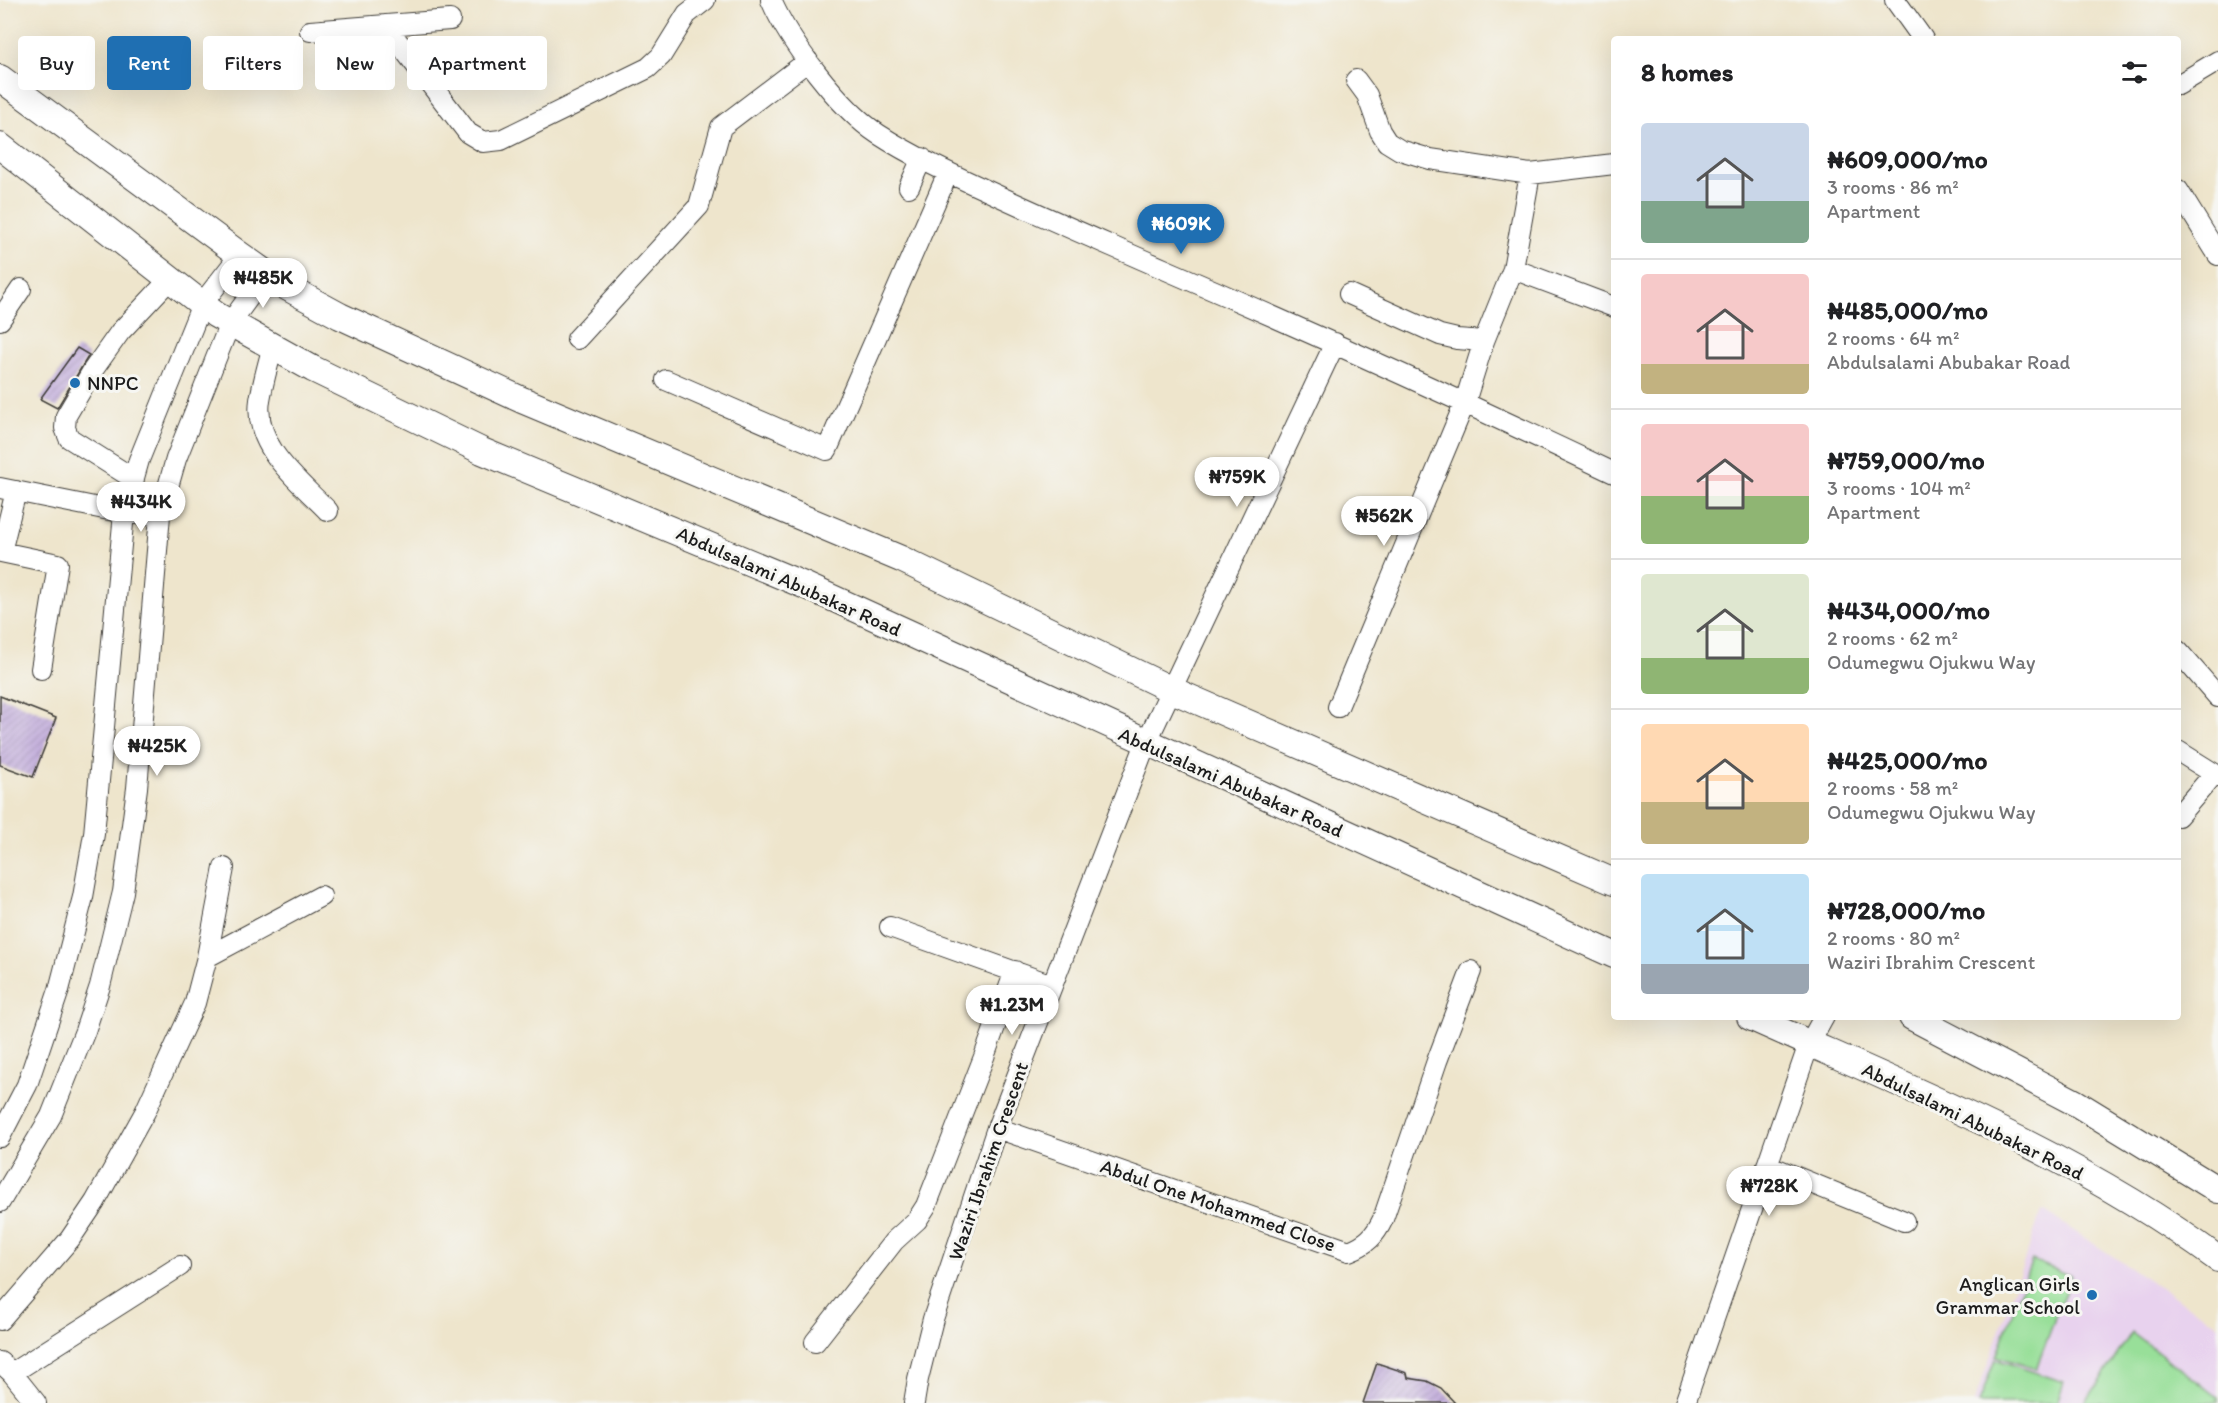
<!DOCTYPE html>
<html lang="en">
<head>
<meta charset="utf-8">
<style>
  :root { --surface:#fff; --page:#f2f2f2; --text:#202124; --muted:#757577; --line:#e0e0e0; --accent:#1f6fb2 }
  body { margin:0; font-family:Itim,sans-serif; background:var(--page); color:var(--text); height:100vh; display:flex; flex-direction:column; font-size:22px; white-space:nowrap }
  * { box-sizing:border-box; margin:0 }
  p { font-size:20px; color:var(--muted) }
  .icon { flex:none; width:33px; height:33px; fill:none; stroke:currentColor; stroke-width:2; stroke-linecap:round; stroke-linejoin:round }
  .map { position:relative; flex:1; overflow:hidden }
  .side { position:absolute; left:1611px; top:36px; width:570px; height:984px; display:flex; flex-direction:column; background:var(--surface); border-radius:6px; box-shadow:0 6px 24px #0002 }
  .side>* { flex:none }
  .top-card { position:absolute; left:18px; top:36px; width:570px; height:54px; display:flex; gap:12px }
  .price { position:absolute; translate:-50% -51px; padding:0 14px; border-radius:21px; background:#fff; color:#222; font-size:20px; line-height:39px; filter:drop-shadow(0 2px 3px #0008) }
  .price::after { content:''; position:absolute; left:50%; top:36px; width:18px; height:14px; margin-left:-9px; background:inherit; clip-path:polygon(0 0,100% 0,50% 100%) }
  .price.selected { background:var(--accent); color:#fff }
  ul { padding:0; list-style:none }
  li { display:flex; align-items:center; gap:18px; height:150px; padding:0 30px }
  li+li { border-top:2px solid var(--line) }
  li span { display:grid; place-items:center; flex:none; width:168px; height:120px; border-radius:6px; color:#555 }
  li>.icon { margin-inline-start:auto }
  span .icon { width:72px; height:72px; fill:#fffc; stroke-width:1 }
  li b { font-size:26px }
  h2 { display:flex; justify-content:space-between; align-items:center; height:72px; padding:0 30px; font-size:26px }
  .pill { padding:0 21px; border-radius:6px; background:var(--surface); box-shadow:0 6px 24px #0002; font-size:21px; line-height:54px }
  .pill.selected { background:var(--accent); color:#fff }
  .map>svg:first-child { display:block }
  .built { fill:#e8d2ee }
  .grass { fill:#98df99; stroke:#5a7e5a; stroke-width:1.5 }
  .building { fill:url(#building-hatch) }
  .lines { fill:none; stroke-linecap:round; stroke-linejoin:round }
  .minor-casing { stroke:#3c3a36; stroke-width:22 }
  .major-casing { stroke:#3c3a36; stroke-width:28 }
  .minor { stroke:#fff; stroke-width:20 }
  .major { stroke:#fff; stroke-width:26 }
  .poi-dot { fill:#1f6fb2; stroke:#f6f6f2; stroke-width:2 }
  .labels { text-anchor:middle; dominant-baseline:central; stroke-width:6; stroke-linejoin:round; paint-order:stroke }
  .poi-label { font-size:20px; fill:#1c1c1c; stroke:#f6f6f2; text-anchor:start }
  .street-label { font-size:20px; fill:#1c1c1c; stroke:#f6f6f2 }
</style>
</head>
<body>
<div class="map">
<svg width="2218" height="1403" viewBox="0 0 2218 1403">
  <defs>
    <pattern id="building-hatch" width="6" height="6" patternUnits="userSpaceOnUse" patternTransform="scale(1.5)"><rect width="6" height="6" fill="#c2addb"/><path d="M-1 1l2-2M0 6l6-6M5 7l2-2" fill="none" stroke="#a694bb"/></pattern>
  </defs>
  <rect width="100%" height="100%" fill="#f6f6f2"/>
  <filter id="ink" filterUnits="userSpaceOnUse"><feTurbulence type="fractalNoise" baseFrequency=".0167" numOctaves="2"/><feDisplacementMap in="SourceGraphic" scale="12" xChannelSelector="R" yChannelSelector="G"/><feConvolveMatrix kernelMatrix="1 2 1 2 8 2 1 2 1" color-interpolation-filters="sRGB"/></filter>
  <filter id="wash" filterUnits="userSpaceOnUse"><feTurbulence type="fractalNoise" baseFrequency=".008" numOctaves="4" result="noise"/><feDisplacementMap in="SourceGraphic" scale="24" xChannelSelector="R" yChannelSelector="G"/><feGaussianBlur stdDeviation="1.35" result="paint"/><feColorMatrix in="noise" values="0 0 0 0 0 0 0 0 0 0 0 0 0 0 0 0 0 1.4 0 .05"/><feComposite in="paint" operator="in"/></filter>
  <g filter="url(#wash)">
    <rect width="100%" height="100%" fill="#eee5cc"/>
    <!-- built -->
    <path class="built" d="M 2042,1210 L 2218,1325 L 2218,1403 L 1974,1403 Z"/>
    <!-- grass -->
    <path class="grass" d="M 2032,1260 L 2071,1276 L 2036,1369 L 1996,1356 Z
      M 2132,1332 L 2218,1397 L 2218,1403 L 2085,1403 Z
      M 1995,1359 L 2064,1382 L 2057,1403 L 1979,1403 Z"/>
    <g id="blocks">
      <!-- building -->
      <path class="building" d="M 77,348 L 89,355 L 57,408 L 40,399 Z
        M 0,696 L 56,718 L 33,777 L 0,765 Z
        M 1377,1363 L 1407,1373 L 1408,1378 L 1427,1381 L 1441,1388 L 1455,1403 L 1363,1403 Z"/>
    </g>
  </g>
  <g filter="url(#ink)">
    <use href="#blocks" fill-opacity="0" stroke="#3c3a36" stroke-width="1.5"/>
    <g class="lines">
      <!-- minor casing -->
      <g class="minor-casing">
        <path id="minor" d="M 771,0 C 789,42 840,109 878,134 C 912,156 951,174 988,191 C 1046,218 1105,243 1164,269 C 1315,334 1465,402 1614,473
          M 1895,0 L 1923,39
          M 385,25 L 468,133 L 483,142 L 501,140 L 648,68 L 661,56 L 687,14 L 705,0
          M 310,31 L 450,20
          M 1356,80 L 1367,95 L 1380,131 L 1387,142 L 1400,150 L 1430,159 L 1530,174 L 1614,164
          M 2178,85 L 2218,61
          M 1530,174 L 1513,269 L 1614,307
          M 909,187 L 922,158
          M 2178,190 L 2218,255
          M 1349,294 L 1440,335 L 1457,339 L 1484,341
          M 0,320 L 21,289
          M 577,339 L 699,206 L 721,127 L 808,61
          M 273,346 C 268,364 263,382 260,400 C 253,447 299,481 328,511
          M 666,380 L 827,450 L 948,173
          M 134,479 L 69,438 L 65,428 L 66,416 L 93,370 L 120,332 L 170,279
          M 0,488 L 124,513 L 160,515
          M 16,491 L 1,552 L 58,564 L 41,669
          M 2178,651 L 2218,697
          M 1338,707 L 1465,402 L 1484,341 L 1513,269
          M 2178,751 L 2218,776
          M 2178,816 L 2214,774
          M 890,927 L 1052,985
          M 207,957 L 321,896
          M 997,1128 L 1349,1251 C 1367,1244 1375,1236 1383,1219 L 1437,1061 L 1471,971
          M 0,1137 L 27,1085 L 59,990 L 83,897 L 94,834 L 124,513 L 139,460 L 202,304 L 240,255
          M 1767,1165 L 1904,1221
          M 0,1202 L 51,1116 L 85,1031 L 100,986 L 123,892 L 137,788 L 160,515 L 176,459 L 230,323 L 266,274
          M 0,1320 L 70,1239 L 95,1202 L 145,1112 L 195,1003 L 207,957 L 224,868
          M 815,1342 L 894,1241 L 917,1220 L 926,1206 L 984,1057 L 1015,971
          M 0,1362 L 12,1373 L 36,1403
          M 12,1373 L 180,1266
          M 914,1403 L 918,1379 L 933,1319 L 997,1128 L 1146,743 L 1335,343
          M 1685,1403 L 1809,1044 L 1824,1017"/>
      </g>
      <!-- major casing -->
      <g class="major-casing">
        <path id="major" d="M 0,78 L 240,255 L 281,284 L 340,316 L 522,400 L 901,559 L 1172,690 L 1614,882
          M 0,146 L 216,315 L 313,369 L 482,451 L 806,586 L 1614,955
          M 1750,1017 C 1910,1089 2076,1154 2218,1259
          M 1912,1017 L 2076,1103 L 2218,1190"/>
      </g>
      <!-- minor -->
      <use href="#minor" class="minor"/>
      <!-- major -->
      <use href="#major" class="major"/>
    </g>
  </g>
  <!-- markers -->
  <g class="poi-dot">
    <circle cx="75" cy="383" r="6"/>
    <circle cx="2092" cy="1295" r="6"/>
  </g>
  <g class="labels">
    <!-- poi labels -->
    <g class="poi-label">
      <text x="87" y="383">NNPC</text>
      <text x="2080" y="1284" text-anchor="end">Anglican Girls<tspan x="2080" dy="23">Grammar School</tspan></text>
    </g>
    <!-- street labels -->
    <g class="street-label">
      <text transform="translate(789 581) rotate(24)">Abdulsalami Abubakar Road</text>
      <text transform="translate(1231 782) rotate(24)">Abdulsalami Abubakar Road</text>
      <text transform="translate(1973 1121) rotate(26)">Abdulsalami Abubakar Road</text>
      <text transform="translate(988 1161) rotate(-71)">Waziri Ibrahim Crescent</text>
      <text transform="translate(1218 1205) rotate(19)">Abdul One Mohammed Close</text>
    </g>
  </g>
</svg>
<b class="price selected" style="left:1181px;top:255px">₦609K</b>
<b class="price" style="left:263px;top:309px">₦485K</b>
<b class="price" style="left:1237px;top:508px">₦759K</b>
<b class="price" style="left:141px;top:533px">₦434K</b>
<b class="price" style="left:1384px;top:547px">₦562K</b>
<b class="price" style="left:157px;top:777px">₦425K</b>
<b class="price" style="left:1012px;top:1036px">₦1.23M</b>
<b class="price" style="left:1769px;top:1217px">₦728K</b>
<div class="top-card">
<a class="pill">Buy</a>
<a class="pill selected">Rent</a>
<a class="pill">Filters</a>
<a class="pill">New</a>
<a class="pill">Apartment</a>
</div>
<section class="side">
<h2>8 homes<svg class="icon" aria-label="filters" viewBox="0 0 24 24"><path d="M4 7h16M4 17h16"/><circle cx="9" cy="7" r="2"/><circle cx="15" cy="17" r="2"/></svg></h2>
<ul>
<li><span style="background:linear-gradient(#c9d6e8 65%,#7fa58c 0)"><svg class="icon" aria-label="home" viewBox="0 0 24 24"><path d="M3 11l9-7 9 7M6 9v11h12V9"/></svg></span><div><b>₦609,000/mo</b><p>3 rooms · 86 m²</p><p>Apartment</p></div></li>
<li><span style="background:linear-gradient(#f6c9c9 75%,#c2b280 0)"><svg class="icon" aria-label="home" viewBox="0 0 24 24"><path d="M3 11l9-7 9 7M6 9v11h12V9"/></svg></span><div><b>₦485,000/mo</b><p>2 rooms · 64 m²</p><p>Abdulsalami Abubakar Road</p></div></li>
<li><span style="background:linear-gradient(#f6c9c9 60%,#8fb573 0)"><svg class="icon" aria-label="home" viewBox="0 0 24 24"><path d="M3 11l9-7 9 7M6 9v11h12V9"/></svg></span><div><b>₦759,000/mo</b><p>3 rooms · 104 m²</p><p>Apartment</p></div></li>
<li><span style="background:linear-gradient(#dfe7d0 70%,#8fb573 0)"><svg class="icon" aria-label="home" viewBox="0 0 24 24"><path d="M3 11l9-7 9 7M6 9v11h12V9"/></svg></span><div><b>₦434,000/mo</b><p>2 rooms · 62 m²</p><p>Odumegwu Ojukwu Way</p></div></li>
<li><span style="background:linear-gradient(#ffd9b3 65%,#c2b280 0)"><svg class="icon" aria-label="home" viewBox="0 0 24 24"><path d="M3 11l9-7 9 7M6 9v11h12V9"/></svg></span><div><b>₦425,000/mo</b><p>2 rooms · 58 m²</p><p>Odumegwu Ojukwu Way</p></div></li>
<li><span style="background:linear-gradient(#bfe0f5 75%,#9aa5b1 0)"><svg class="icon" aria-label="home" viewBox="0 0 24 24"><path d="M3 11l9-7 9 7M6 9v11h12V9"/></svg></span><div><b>₦728,000/mo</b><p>2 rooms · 80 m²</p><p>Waziri Ibrahim Crescent</p></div></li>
</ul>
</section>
</div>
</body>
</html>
